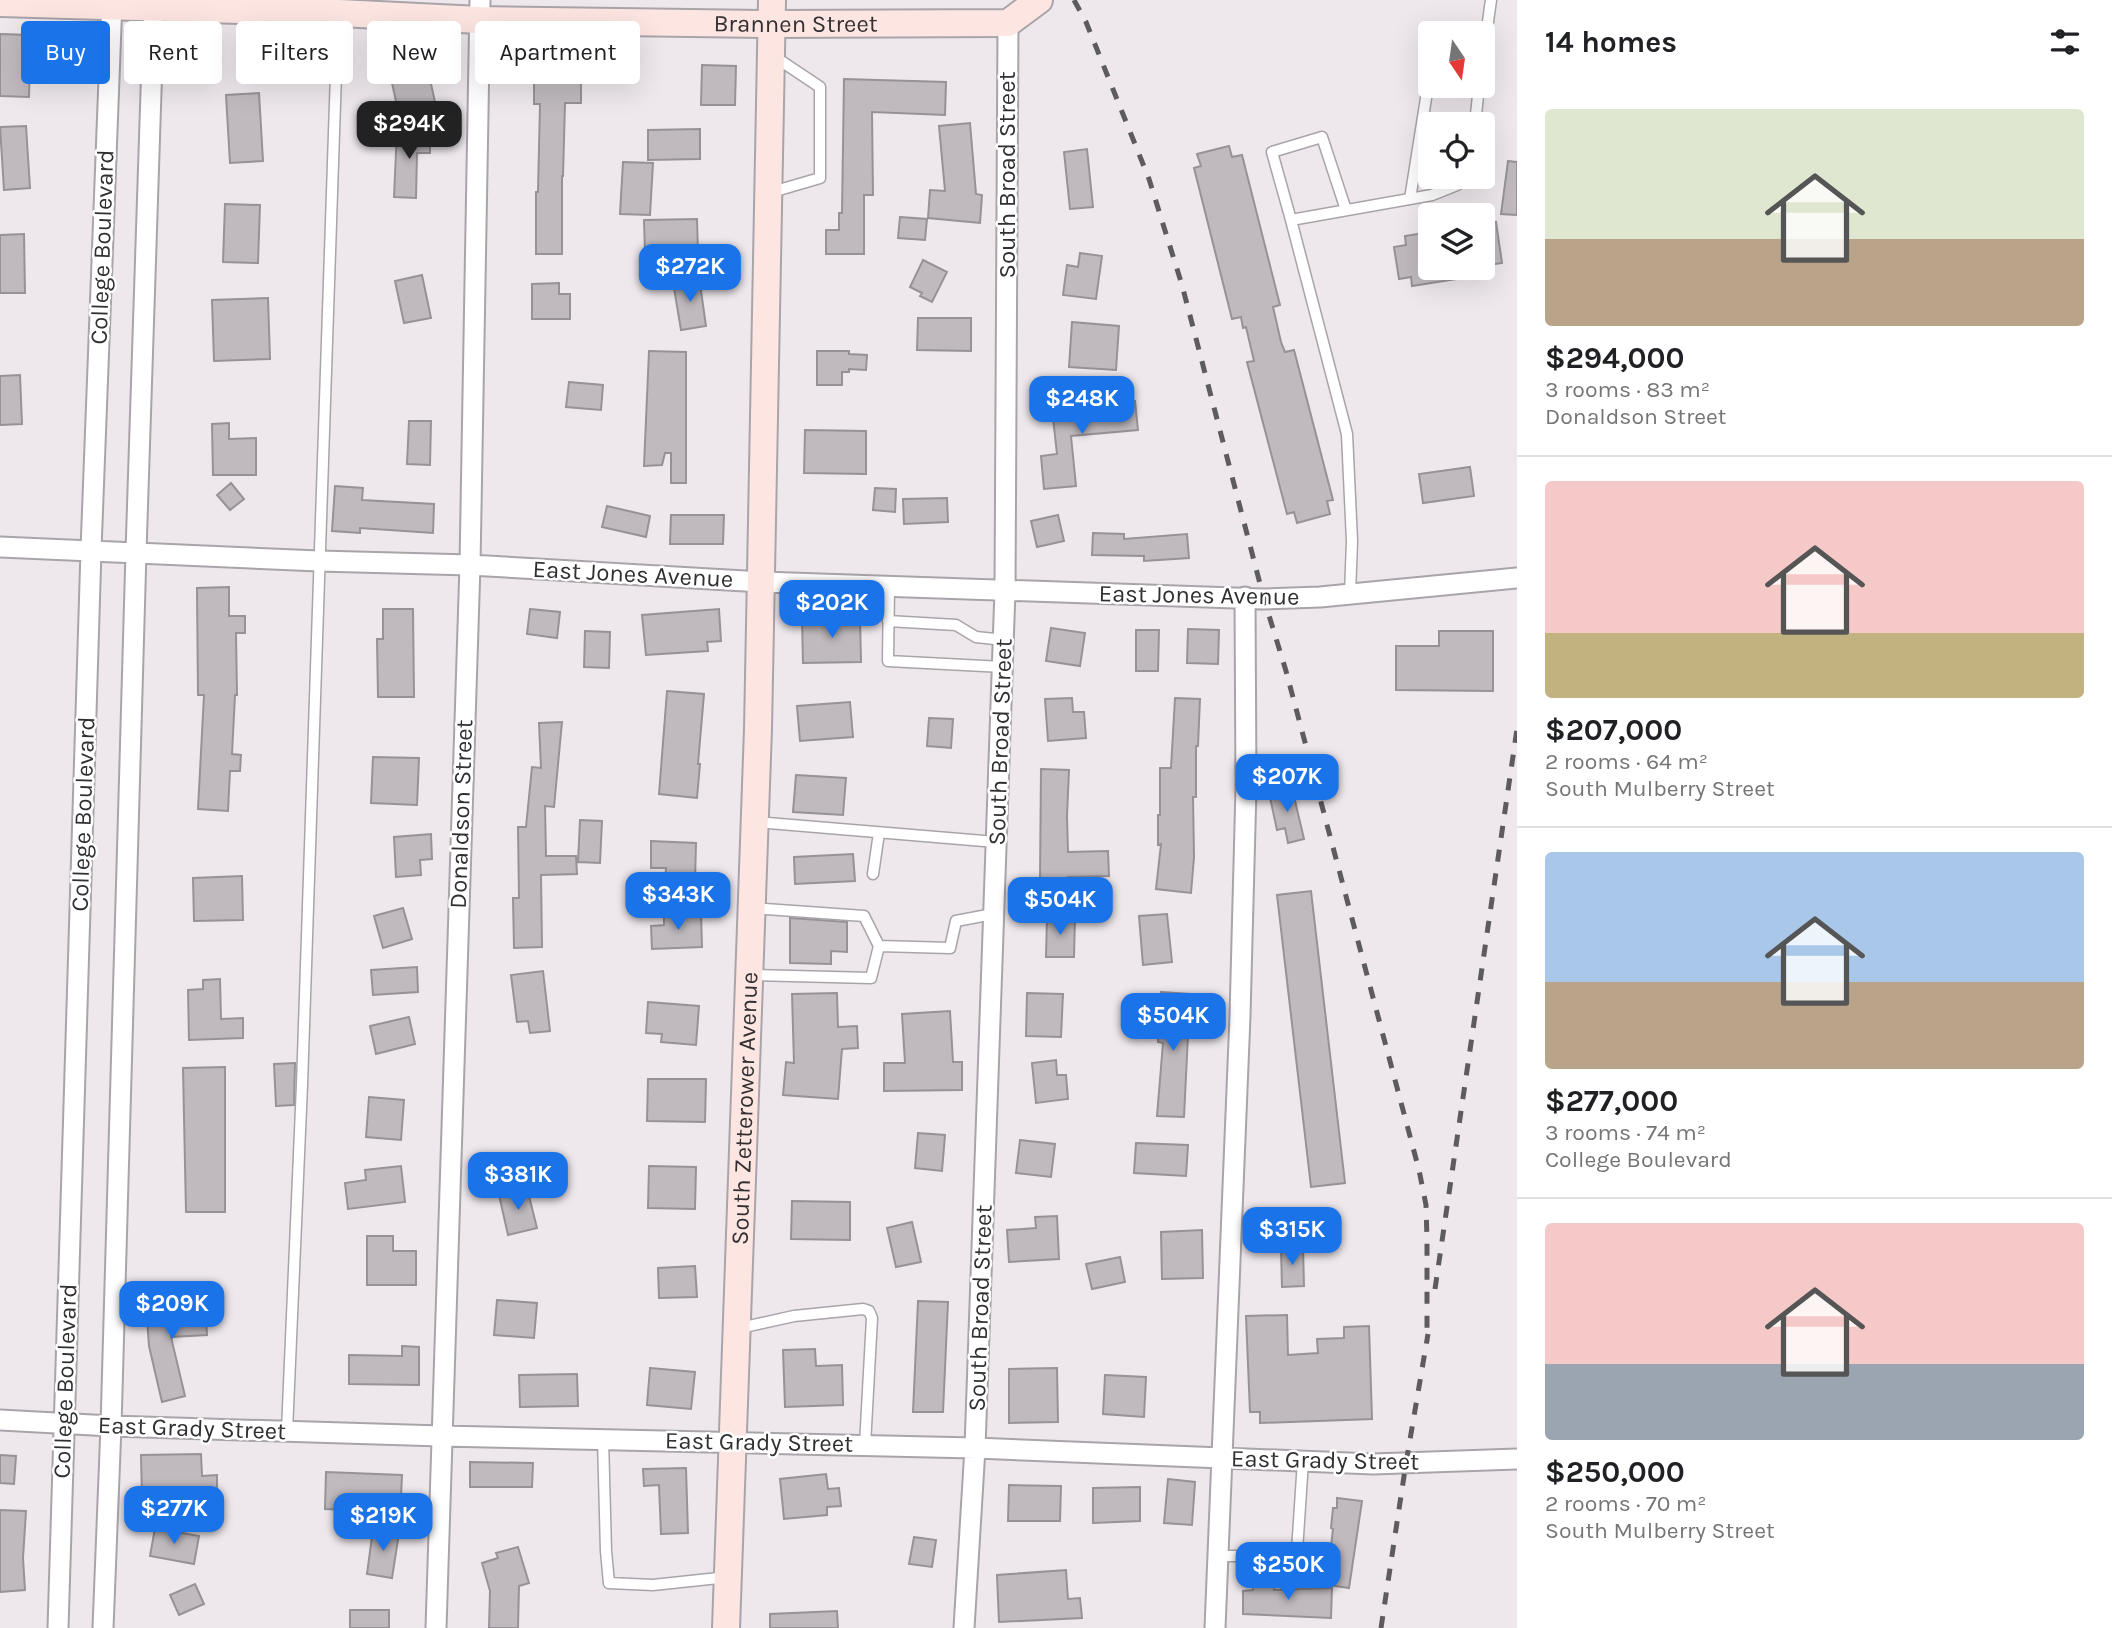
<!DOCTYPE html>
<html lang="en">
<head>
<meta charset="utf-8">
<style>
  :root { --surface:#fff; --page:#f6f6f6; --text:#202124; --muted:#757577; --line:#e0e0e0; --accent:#1a73e8 }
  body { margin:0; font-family:Karla,sans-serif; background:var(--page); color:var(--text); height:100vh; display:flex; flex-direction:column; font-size:26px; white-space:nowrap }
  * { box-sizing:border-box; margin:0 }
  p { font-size:23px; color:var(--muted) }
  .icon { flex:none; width:38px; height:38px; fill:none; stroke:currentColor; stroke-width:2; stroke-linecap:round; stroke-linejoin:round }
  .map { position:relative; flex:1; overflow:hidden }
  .side { display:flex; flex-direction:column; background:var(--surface); width:595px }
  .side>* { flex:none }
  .guide { position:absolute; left:21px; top:21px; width:665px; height:63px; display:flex; gap:14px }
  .needle { width:46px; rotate:167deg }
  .fabs { position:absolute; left:1418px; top:21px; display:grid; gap:14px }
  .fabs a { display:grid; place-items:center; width:77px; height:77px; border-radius:7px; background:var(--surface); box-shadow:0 7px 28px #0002; font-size:35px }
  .price { position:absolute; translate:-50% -60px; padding:0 16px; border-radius:14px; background:var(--accent); color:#fff; font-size:23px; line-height:46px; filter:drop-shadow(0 2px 4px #0008) }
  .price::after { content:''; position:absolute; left:50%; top:42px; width:21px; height:16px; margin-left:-10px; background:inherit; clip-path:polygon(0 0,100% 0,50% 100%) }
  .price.selected { background:#222; color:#fff }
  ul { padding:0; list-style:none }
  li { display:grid; align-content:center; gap:14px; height:371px; padding:0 28px }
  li+li { border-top:2px solid var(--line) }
  li span { display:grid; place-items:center; height:217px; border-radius:7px; color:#555 }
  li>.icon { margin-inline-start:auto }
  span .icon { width:126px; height:126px; fill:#fffc; stroke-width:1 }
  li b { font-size:30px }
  h2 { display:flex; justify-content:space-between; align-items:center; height:84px; padding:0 28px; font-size:30px }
  .pill { padding:0 24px; border-radius:7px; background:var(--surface); box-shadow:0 7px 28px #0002; font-size:24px; line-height:63px }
  .pill.selected { background:var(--accent); color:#fff }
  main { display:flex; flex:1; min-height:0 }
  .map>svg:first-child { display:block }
  .building { fill:#c0babf; stroke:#979297; stroke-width:2 }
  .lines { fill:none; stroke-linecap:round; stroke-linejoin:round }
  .lane-casing { stroke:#a9a4a9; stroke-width:13 }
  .street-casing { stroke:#a9a4a9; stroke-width:23 }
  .secondary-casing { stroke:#a9a4a9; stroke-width:30 }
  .lane { stroke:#fff; stroke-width:10 }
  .street { stroke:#fff; stroke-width:19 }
  .secondary { stroke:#fde6e2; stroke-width:26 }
  .rail { stroke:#5e5b5d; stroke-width:5; stroke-dasharray:12 12; stroke-linecap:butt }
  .labels { text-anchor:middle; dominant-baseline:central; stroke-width:5; stroke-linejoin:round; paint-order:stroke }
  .street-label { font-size:24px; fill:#312f31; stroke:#fff }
</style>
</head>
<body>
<main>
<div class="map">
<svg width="1517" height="1628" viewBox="0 0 1517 1628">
  <rect width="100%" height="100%" fill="#eee8ed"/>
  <!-- building -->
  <path class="building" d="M 0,34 L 31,35 L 29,97 L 0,96 Z
    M 557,65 L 557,78 L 581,78 L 581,103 L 565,103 L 563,176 L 562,176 L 562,254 L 536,254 L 536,192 L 538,192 L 540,104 L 534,104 L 534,66 Z
    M 702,65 L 736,66 L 735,105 L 701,105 Z
    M 427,66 L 435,102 L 398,110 L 390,74 Z
    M 844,79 L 946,82 L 945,115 L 872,112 L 873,195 L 864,195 L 864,254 L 826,254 L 826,230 L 839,230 L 839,213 L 842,213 Z
    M 259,93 L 263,161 L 230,163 L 226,95 Z
    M 970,123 L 976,194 L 982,195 L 980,223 L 928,218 L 930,190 L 945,191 L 939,126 Z
    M 26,126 L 30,188 L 4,190 L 0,127 Z
    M 700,129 L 700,159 L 648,160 L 648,130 Z
    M 397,130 L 430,131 L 430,153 L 417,153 L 416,198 L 394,197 Z
    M 1229,146 L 1232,157 L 1242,155 L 1280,305 L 1273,307 L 1281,342 L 1285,352 L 1294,350 L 1333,500 L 1327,501 L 1330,514 L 1297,523 L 1294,512 L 1287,514 L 1247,362 L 1254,361 L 1246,327 L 1243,328 L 1241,317 L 1232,319 L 1194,168 L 1201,166 L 1197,154 Z
    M 1087,149 L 1093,207 L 1070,209 L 1064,152 Z
    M 1508,161 L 1517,162 L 1517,215 L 1501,214 Z
    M 623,162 L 653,163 L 650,215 L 620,214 Z
    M 225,204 L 260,205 L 258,263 L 223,262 Z
    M 900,217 L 927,219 L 925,240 L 898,238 Z
    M 697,219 L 698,252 L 645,253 L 644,220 Z
    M 1496,222 L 1502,263 L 1482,266 L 1482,224 Z
    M 1430,232 L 1430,268 L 1476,268 L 1476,276 L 1412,286 L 1411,277 L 1399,279 L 1394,247 L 1406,245 L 1405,236 Z
    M 24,234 L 25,293 L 0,293 L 0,235 Z
    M 1080,253 L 1102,256 L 1096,299 L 1063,295 L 1067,265 L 1078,267 Z
    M 923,260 L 947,272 L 932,302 L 920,296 L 922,293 L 910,287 Z
    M 422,275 L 431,318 L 404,323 L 395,281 Z
    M 699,277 L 706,326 L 681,330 L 673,282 Z
    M 559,283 L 559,294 L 570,294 L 570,319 L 532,319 L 532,284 Z
    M 268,298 L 270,359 L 214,361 L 212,300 Z
    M 918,318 L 971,318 L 971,351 L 917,350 Z
    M 1072,322 L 1119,326 L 1116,370 L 1069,367 Z
    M 649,351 L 686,352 L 686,483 L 671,483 L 671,453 L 665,453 L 662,465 L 644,466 Z
    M 817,351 L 849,351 L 849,354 L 867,355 L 866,370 L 849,369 L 849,372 L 842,372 L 842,385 L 817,385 Z
    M 20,375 L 22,424 L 0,425 L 0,376 Z
    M 569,382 L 603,385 L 601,410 L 566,407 Z
    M 1135,401 L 1138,430 L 1071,436 L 1076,486 L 1044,489 L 1041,456 L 1057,454 L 1052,409 Z
    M 409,421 L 431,421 L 430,465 L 407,464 Z
    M 229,423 L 229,439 L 256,438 L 256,475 L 213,475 L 212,424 Z
    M 805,430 L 866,431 L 866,474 L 804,473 Z
    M 1470,467 L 1474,496 L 1423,503 L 1419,474 Z
    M 231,483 L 244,499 L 230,510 L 217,495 Z
    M 335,486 L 363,488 L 362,500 L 434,504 L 433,533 L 360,528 L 360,533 L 332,531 Z
    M 875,488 L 896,489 L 895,512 L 873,510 Z
    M 947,498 L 948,522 L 904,524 L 903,499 Z
    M 607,506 L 650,516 L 646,537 L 602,527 Z
    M 671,515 L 724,515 L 723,544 L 670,544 Z
    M 1058,515 L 1064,541 L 1037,547 L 1031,521 Z
    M 1093,533 L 1124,534 L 1124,539 L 1187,534 L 1189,558 L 1144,561 L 1144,556 L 1092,555 Z
    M 229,587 L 229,616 L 245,616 L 245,633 L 236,633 L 237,695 L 235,695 L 232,754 L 241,755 L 240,771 L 230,771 L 228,811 L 198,809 L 204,695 L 198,695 L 197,588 Z
    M 383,609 L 413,609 L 414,697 L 378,697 L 377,639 L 383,639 Z
    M 530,609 L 560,612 L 557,638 L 527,634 Z
    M 719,609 L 721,641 L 707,642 L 708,651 L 646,655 L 642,615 Z
    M 860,617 L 861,662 L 803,663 L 802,619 Z
    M 1051,628 L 1085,633 L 1080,666 L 1046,661 Z
    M 1188,629 L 1219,630 L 1218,664 L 1187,663 Z
    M 1136,630 L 1159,630 L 1158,671 L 1136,671 Z
    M 585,631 L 610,632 L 609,668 L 584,667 Z
    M 1439,631 L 1493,631 L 1493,691 L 1396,690 L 1396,646 L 1439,646 Z
    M 667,691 L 704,694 L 698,764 L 700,764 L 697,798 L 659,794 Z
    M 1072,698 L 1073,712 L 1084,712 L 1086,738 L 1048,741 L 1045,699 Z
    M 1175,698 L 1200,699 L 1198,746 L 1196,746 L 1196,797 L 1193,797 L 1194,857 L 1191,893 L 1156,889 L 1161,844 L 1158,845 L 1158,815 L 1160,815 L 1160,768 L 1171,768 Z
    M 850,702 L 853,737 L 800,741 L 797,706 Z
    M 929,718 L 953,719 L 951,748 L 927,746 Z
    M 562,722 L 554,807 L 545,806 L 546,856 L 576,856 L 577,874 L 541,875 L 542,947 L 514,948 L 513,898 L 519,898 L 518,827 L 526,827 L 532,767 L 541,768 L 539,723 Z
    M 373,757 L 419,758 L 417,805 L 371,803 Z
    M 1041,769 L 1069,770 L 1067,816 L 1068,852 L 1108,851 L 1109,876 L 1068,877 L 1069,880 L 1040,881 Z
    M 796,775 L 846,778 L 843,815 L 793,812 Z
    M 1292,788 L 1304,839 L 1288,843 L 1285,828 L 1277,830 L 1269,793 Z
    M 580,820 L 602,821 L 600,863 L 578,862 Z
    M 431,834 L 432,859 L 420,860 L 421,875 L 396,877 L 394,837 Z
    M 651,841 L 696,843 L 695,882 L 665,881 L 666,868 L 651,868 Z
    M 853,854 L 855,881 L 795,884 L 794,857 Z
    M 242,876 L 243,920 L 194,921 L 193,878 Z
    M 1311,891 L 1345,1183 L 1311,1187 L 1277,895 Z
    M 403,908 L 412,939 L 383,948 L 374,916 Z
    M 701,912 L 702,947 L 652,949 L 651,926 L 664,925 L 664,914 Z
    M 1167,914 L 1172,962 L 1143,965 L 1139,916 Z
    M 1047,917 L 1075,918 L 1074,957 L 1046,957 Z
    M 790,918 L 847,922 L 847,952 L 831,951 L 831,964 L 790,963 Z
    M 417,967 L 418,992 L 373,995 L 371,970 Z
    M 543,971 L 550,1031 L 530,1033 L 528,1021 L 517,1022 L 511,975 Z
    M 220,979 L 221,1019 L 243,1018 L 243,1038 L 189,1040 L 188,990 L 203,989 L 203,980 Z
    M 1161,992 L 1190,994 L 1184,1117 L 1157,1116 L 1163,1043 L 1158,1042 Z
    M 837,993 L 838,1027 L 857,1026 L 858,1048 L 842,1049 L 838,1099 L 783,1095 L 786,1062 L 794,1063 L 792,994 Z
    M 1027,993 L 1063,994 L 1061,1037 L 1026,1036 Z
    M 648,1002 L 699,1006 L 696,1045 L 661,1042 L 662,1034 L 646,1033 Z
    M 950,1011 L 953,1062 L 962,1062 L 962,1090 L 884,1091 L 884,1063 L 905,1063 L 902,1014 Z
    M 409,1017 L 415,1044 L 376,1054 L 370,1026 Z
    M 1056,1060 L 1057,1075 L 1066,1075 L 1068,1099 L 1036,1103 L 1032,1063 Z
    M 295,1063 L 294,1105 L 276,1106 L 274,1064 Z
    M 225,1067 L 225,1212 L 186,1212 L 183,1068 Z
    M 648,1079 L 706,1079 L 705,1122 L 647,1121 Z
    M 369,1097 L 404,1100 L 401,1140 L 366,1137 Z
    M 918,1133 L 945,1135 L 942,1171 L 915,1168 Z
    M 1020,1140 L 1055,1144 L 1051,1177 L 1016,1173 Z
    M 1136,1143 L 1188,1145 L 1186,1176 L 1134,1173 Z
    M 401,1166 L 405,1202 L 348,1209 L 345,1183 L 366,1180 L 365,1170 Z
    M 649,1166 L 696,1167 L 695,1209 L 648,1208 Z
    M 527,1188 L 537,1228 L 508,1235 L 499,1195 Z
    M 792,1201 L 850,1202 L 850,1240 L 791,1239 Z
    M 1057,1216 L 1059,1259 L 1009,1262 L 1007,1230 L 1036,1228 L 1035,1217 Z
    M 912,1222 L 921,1262 L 896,1267 L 887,1228 Z
    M 1202,1230 L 1203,1278 L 1162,1279 L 1161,1232 Z
    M 367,1236 L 393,1236 L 393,1251 L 416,1251 L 416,1285 L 367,1285 Z
    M 1281,1248 L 1303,1248 L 1304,1286 L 1282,1287 Z
    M 1120,1257 L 1125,1282 L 1092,1289 L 1086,1264 Z
    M 695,1266 L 697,1297 L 659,1298 L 658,1268 Z
    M 497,1300 L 537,1303 L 534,1338 L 494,1335 Z
    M 205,1301 L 207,1335 L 171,1337 L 185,1396 L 162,1402 L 149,1346 L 146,1305 Z
    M 918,1301 L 948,1302 L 943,1412 L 913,1412 Z
    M 1287,1315 L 1288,1355 L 1318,1353 L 1317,1339 L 1344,1338 L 1344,1327 L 1369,1326 L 1372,1419 L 1260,1423 L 1260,1412 L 1250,1412 L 1246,1316 Z
    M 402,1346 L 419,1347 L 419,1385 L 349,1384 L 349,1355 L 402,1356 Z
    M 815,1349 L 816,1366 L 842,1365 L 843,1405 L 785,1407 L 783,1350 Z
    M 650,1368 L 695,1372 L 691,1409 L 647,1405 Z
    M 1057,1368 L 1058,1422 L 1009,1423 L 1009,1369 Z
    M 577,1374 L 578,1406 L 520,1407 L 519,1375 Z
    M 1105,1375 L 1146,1377 L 1144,1417 L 1103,1414 Z
    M 201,1454 L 202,1476 L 217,1475 L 217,1497 L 142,1499 L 141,1455 Z
    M 0,1455 L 16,1456 L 14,1484 L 0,1483 Z
    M 470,1462 L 533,1463 L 532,1487 L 470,1487 Z
    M 686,1468 L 688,1533 L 661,1534 L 659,1485 L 644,1486 L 643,1469 Z
    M 326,1472 L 402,1475 L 401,1497 L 374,1496 L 374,1511 L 325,1509 Z
    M 826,1474 L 828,1489 L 839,1488 L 841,1506 L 827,1507 L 827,1515 L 784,1519 L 780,1479 Z
    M 1168,1479 L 1195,1482 L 1192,1525 L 1164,1523 Z
    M 1009,1485 L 1061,1486 L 1060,1521 L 1008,1521 Z
    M 1140,1487 L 1140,1521 L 1093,1523 L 1093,1488 Z
    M 1337,1498 L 1362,1501 L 1349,1588 L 1322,1584 L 1326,1555 L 1330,1555 L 1333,1529 L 1331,1528 L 1333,1508 L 1337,1508 Z
    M 0,1510 L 26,1511 L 23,1558 L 25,1590 L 0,1592 Z
    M 155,1528 L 199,1536 L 194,1564 L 150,1556 Z
    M 373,1529 L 399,1533 L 392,1578 L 367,1574 Z
    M 914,1537 L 936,1540 L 932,1567 L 909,1564 Z
    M 518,1547 L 529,1583 L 519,1586 L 518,1628 L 489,1628 L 490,1591 L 482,1563 L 498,1558 L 496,1553 Z
    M 1066,1570 L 1068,1599 L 1080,1598 L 1082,1618 L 999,1622 L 997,1575 Z
    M 195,1584 L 204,1604 L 179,1615 L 170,1595 Z
    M 1275,1586 L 1274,1590 L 1332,1588 L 1331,1618 L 1243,1614 L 1243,1591 L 1253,1590 L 1253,1587 Z
    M 350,1610 L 389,1610 L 389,1628 L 350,1628 Z
    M 837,1611 L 838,1628 L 770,1628 L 770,1614 Z"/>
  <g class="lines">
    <!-- lane casing -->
    <g class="lane-casing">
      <path id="lane" d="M 1482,64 L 1491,0
        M 1475,124 L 1479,86
        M 772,192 L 820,178 L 820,87 L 775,57
        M 1410,199 L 1427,92 L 1433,86
        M 1291,220 L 1272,152 L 1322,137 L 1346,210
        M 889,586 L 888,661 L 1003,667
        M 1350,594 L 1352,541 L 1347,434 L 1291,220 L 1432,195 L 1457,185 L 1462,177
        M 888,621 L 956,625 L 976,637 L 1004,640
        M 756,822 L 996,842
        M 873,874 L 879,833
        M 752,908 L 864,916 L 879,946
        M 750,975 L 871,978 L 879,946 L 950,948 L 956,921 L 993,914
        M 740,1328 L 794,1316 L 863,1309 L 869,1311 L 872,1318 L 865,1445
        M 287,1431 L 302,1085 L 338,14
        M 603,1439 L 606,1551 L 609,1583 L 653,1585 L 728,1577
        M 1217,1556 L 1287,1556 L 1297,1551 L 1303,1461"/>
    </g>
    <!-- street casing -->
    <g class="street-casing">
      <path id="street" d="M 0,547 L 319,561 L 470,565 L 762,582 L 1264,599 L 1320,597 L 1517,578
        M 0,1420 L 111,1426 L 441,1436 L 975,1448 L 1373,1464 L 1517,1459
        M 58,1628 L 91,550 L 112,0
        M 103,1628 L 111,1426 L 136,552 L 154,0
        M 436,1628 L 470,565 L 480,0
        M 964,1628 L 975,1448 L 1005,590 L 1008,23
        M 1215,1628 L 1240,1016 L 1246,788 L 1245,597"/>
    </g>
    <!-- secondary casing -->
    <g class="secondary-casing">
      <g id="secondary">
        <path id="s1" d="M 0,3 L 339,13 L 479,20 L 771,24 L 1008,23 L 1039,0"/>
        <path id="s2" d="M 726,1628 L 758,729 L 772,0"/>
      </g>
    </g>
    <!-- lane -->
    <use href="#lane" class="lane"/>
    <!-- street -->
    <use href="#street" class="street"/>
    <!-- secondary -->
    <use href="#secondary" class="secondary"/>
    <!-- rail -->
    <path class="rail" d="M 1074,0 L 1086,22 L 1149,179 L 1182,285 L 1264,599 L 1286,671 L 1419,1170 L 1426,1205 L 1427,1239 L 1427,1342
      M 1435,1289 L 1517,729
      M 1381,1628 L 1406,1463 L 1428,1334"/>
  </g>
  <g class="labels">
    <!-- street labels -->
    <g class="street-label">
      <text stroke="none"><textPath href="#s1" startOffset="796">Brannen Street</textPath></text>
      <text transform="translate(1007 175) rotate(-90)">South Broad Street</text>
      <text transform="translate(102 247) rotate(-88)">College Boulevard</text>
      <text transform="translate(633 574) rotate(3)">East Jones Avenue</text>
      <text transform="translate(1199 595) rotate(1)">East Jones Avenue</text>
      <text transform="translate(1000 742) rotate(-88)">South Broad Street</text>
      <text transform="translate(83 814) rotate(-88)">College Boulevard</text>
      <text transform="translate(461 814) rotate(-88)">Donaldson Street</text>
      <text stroke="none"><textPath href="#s2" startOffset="520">South Zetterower Avenue</textPath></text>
      <text transform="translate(980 1308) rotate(-88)">South Broad Street</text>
      <text transform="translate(65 1381) rotate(-88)">College Boulevard</text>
      <text transform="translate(192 1428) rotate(2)">East Grady Street</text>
      <text transform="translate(759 1442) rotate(1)">East Grady Street</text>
      <text transform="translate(1325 1460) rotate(1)">East Grady Street</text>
    </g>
  </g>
</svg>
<div class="fabs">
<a><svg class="needle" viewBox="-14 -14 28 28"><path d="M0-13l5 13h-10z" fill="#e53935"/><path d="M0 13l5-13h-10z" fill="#757577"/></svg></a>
<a><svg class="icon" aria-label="locate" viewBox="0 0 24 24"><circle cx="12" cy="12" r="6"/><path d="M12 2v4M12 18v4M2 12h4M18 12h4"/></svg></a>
<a><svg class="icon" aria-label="layers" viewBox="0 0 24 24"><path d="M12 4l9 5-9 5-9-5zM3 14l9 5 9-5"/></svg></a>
</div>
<b class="price selected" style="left:409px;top:161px">$294K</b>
<b class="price" style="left:690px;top:304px">$272K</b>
<b class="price" style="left:1082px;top:436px">$248K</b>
<b class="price" style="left:832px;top:640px">$202K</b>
<b class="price" style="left:1287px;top:814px">$207K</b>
<b class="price" style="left:678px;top:932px">$343K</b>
<b class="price" style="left:1060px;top:937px">$504K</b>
<b class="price" style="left:1173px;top:1053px">$504K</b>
<b class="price" style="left:518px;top:1212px">$381K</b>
<b class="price" style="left:1292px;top:1267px">$315K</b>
<b class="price" style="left:172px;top:1341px">$209K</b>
<b class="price" style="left:174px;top:1546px">$277K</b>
<b class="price" style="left:383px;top:1553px">$219K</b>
<b class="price" style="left:1288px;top:1602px">$250K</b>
<div class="guide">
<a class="pill selected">Buy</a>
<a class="pill">Rent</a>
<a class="pill">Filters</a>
<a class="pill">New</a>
<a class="pill">Apartment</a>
</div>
</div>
<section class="side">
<h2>14 homes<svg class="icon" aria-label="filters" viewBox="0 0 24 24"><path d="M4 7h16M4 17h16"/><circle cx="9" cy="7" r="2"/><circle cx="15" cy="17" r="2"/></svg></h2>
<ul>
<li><span style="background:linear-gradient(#dfe7d0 60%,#b9a48a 0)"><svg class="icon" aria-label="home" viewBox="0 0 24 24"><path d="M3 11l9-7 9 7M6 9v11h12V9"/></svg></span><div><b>$294,000</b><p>3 rooms · 83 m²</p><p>Donaldson Street</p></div></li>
<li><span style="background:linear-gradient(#f6c9c9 70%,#c2b280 0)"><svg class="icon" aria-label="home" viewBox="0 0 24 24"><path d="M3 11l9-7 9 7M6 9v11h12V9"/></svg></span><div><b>$207,000</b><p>2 rooms · 64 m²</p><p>South Mulberry Street</p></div></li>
<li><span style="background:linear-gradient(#a9c7e8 60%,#b9a48a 0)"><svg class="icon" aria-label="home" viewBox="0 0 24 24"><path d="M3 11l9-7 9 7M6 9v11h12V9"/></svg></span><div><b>$277,000</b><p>3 rooms · 74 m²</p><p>College Boulevard</p></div></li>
<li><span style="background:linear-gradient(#f6c9c9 65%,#9aa5b1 0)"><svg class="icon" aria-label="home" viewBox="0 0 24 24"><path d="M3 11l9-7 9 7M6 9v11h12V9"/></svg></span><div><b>$250,000</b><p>2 rooms · 70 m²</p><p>South Mulberry Street</p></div></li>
</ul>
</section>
</main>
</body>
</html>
